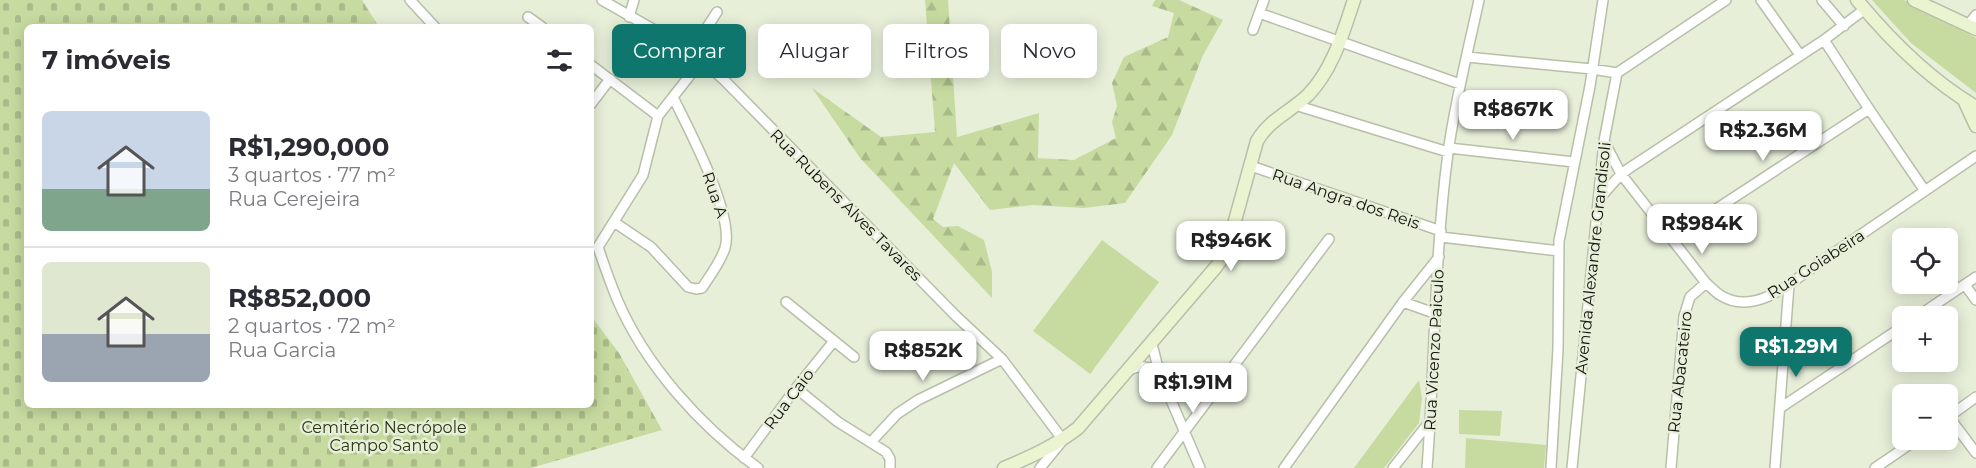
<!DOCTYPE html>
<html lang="pt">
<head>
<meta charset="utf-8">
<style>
  :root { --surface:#fff; --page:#f7f7f7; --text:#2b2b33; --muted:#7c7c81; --line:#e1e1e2; --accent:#0f766e }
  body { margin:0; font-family:Montserrat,sans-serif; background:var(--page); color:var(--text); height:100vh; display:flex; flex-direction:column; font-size:22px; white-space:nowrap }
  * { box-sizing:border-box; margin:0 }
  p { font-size:20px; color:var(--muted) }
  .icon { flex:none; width:33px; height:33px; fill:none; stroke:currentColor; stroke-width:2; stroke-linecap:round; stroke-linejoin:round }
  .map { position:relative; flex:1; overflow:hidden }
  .details { position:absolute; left:24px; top:24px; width:570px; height:384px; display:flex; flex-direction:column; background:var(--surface); border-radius:9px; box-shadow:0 3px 15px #0003 }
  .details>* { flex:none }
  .guide { position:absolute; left:612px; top:24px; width:570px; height:54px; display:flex; gap:12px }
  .controls { position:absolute; left:1892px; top:228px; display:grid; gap:12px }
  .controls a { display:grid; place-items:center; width:66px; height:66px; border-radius:9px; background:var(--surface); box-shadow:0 3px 15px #0003; font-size:30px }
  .price { position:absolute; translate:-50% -51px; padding:0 14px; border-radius:12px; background:#fff; color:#222; font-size:20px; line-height:39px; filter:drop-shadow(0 2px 3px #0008) }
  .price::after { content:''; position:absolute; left:50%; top:36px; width:18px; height:14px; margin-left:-9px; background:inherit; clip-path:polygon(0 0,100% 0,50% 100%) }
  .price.active { background:var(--accent); color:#fff }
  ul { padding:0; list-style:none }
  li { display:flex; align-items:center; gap:18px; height:150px; padding:0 18px }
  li+li { border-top:2px solid var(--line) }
  li span { display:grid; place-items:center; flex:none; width:168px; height:120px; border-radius:9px; color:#555 }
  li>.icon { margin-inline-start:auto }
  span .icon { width:72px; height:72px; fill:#fffc; stroke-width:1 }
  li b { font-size:26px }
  h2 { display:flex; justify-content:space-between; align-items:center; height:72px; padding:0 18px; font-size:26px }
  .tag { padding:0 21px; border-radius:9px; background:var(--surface); box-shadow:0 3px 15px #0003; font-size:21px; line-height:54px }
  .tag.active { background:var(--accent); color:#fff }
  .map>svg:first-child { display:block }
  .green { fill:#c7dba0 }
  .forest { fill:url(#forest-firs) }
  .cemetery { fill:url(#cemetery-stones) }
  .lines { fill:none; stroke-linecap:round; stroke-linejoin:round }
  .minor-casing { stroke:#b7bfa9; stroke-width:12 }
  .secondary-casing { stroke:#b7bfa9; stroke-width:15 }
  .minor { stroke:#fff; stroke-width:9 }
  .secondary { stroke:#eaf4d0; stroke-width:12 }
  .labels { text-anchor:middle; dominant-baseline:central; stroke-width:5; stroke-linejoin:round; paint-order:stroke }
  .street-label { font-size:16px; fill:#10130c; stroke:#e7efd9 }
  .park-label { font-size:16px; fill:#2c3613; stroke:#e7efd9 }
</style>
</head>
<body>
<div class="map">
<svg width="1976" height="468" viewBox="0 0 1976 468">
  <defs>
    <pattern id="forest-firs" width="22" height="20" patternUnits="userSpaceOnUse" patternTransform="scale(1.5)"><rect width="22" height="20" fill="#c7dba0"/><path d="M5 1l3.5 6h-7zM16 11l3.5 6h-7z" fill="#aabb89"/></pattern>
    <pattern id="cemetery-stones" width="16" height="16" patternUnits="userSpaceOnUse" patternTransform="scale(1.5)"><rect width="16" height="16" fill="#c7dba0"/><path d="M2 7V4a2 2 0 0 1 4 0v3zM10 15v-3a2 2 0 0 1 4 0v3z" fill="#aabb89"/></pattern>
  </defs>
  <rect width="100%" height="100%" fill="#e7efd9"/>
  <!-- green -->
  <path class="green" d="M 1872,0 L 1904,0 L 1976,38 L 1976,93 L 1911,43 Z
    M 1102,240 L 1159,282 L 1090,374 L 1033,331 Z
    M 1419,380 L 1422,398 L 1419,423 L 1384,468 L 1354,468 Z
    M 1459,410 L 1502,411 L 1500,436 L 1459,434 Z
    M 1466,438 L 1546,445 L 1544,468 L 1465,468 Z"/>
  <!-- forest -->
  <path class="forest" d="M 925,0 L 948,0 L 957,137 L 1039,113 L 1038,158 L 1074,160 L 1116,138 L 1112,122 L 1117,106 L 1112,83 L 1124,57 L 1168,37 L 1174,13 L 1152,6 L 1155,0 L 1179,0 L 1223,20 L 1203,55 L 1172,135 L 1125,203 L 1084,208 L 1033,205 L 990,210 L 954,163 L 933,219 L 943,227 L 958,226 L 984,240 L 992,272 L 992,298 L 860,158 L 812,88 L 881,137 L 935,132 Z"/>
  <!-- cemetery -->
  <path class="cemetery" d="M 0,0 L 362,0 L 379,27 L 27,27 L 27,405 L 591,405 L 591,316 L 619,353 L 662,430 L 531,468 L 0,468 Z"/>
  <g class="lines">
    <!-- minor casing -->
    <g class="minor-casing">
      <path id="minor" d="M 410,0 L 435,27
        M 602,0 L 679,44 L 702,60 L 725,81 L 956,316 L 1002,359 L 1063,440 L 1040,468
        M 1761,0 L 1800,55
        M 1822,0 L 1844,26
        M 1259,13 L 1460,84
        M 528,17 L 542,27
        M 629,17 L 634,0
        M 1968,25 L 1976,15
        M 1253,30 L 1264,0
        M 1824,40 L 1869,109 L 1925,191
        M 691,52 L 717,12
        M 1467,57 L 1592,69 L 1617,73
        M 591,65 L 658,116
        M 1617,73 L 1726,0
        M 591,104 L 610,79
        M 1295,105 L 1448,152
        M 1604,141 L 1621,174 L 1706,283 C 1711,287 1715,292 1720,295 C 1751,315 1785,288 1809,270 L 1976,156
        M 1449,148 L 1574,162
        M 1251,166 L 1441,231
        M 1598,200 L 1621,174 L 1631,167 L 1824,40 L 1865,9
        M 614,222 L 651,247 L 688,287 L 696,289 L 702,288 C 710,276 721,261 725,248 C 735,215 688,128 673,97
        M 1441,237 L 1559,251
        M 1672,238 L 1869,109
        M 598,247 C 604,265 610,282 617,299 C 645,365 700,426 758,468
        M 598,247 L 643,175 L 658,116 L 702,60
        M 1965,285 L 1976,300
        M 786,302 L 854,357
        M 1403,302 L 1434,313
        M 1918,316 L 1976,277
        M 1152,344 L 1159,372 L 1200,468
        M 1129,370 C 1140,365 1148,366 1159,372
        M 796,388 L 838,422 L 886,452 L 890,459 L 890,468
        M 1780,408 L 1902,327
        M 1949,417 L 1976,453
        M 1947,418 L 1976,397
        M 871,442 L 897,414 L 918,400 L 1002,359
        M 744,458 L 796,388 L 834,341
        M 1157,468 L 1329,239
        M 1284,468 L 1403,302 L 1439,257
        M 1393,468 L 1431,420
        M 1427,468 C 1435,363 1434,257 1448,153 C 1455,101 1468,51 1479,0
        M 1551,468 L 1558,349 L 1559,241 L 1590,86 L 1603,0
        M 1572,468 L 1604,141 L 1617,73
        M 1671,468 L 1684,316 L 1690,297 L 1706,283
        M 1775,468 L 1789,285
        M 1875,468 L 1916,440"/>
    </g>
    <!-- secondary casing -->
    <g class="secondary-casing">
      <path id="secondary" d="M 1857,0 C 1891,41 1930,80 1976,107
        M 1914,0 L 1976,29
        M 1964,100 L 1976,126
        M 1004,468 C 1030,457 1055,446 1078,428 L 1216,267 L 1226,253 L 1257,141 C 1270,119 1290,112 1308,95 C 1333,69 1343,33 1354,0"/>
    </g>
    <!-- minor -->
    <use href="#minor" class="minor"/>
    <!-- secondary -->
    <use href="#secondary" class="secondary"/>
  </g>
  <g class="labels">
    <!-- street labels -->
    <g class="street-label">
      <text transform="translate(715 195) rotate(71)">Rua A</text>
      <text transform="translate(1346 199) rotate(19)">Rua Angra dos Reis</text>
      <text transform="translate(846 205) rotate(45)">Rua Rubens Alves Tavares</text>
      <text transform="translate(1593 258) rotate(-84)">Avenida Alexandre Grandisoli</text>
      <text transform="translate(1816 264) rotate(-33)">Rua Goiabeira</text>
      <text transform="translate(1434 350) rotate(-87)">Rua Vicenzo Paiculo</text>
      <text transform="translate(1680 372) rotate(-84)">Rua Abacateiro</text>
      <text transform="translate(789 399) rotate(-53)">Rua Caio</text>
    </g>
    <!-- park labels -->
    <g class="park-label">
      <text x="384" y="427">Cemitério Necrópole<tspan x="384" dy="18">Campo Santo</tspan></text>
    </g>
  </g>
</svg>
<div class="controls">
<a><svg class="icon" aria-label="locate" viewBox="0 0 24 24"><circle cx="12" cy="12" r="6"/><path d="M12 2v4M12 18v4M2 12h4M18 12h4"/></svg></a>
<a>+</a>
<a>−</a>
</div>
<b class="price" style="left:1513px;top:141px">R$867K</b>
<b class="price" style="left:1763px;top:162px">R$2.36M</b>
<b class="price" style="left:1702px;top:255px">R$984K</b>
<b class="price" style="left:1231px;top:272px">R$946K</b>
<b class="price active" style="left:1796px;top:378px">R$1.29M</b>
<b class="price" style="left:923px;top:382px">R$852K</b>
<b class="price" style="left:1193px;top:414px">R$1.91M</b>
<div class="guide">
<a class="tag active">Comprar</a>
<a class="tag">Alugar</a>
<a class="tag">Filtros</a>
<a class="tag">Novo</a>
</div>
<section class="details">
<h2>7 imóveis<svg class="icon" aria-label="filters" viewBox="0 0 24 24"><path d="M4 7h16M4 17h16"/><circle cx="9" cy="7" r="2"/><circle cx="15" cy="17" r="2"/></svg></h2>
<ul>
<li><span style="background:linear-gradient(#c9d6e8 65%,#7fa58c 0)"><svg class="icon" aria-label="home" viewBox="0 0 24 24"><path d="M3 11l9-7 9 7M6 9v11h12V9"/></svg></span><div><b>R$1,290,000</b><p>3 quartos · 77 m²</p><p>Rua Cerejeira</p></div></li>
<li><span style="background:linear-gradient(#dfe7d0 60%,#9aa5b1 0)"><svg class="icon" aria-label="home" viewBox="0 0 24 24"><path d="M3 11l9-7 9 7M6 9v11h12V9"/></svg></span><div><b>R$852,000</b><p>2 quartos · 72 m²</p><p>Rua Garcia</p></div></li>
</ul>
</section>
</div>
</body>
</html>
